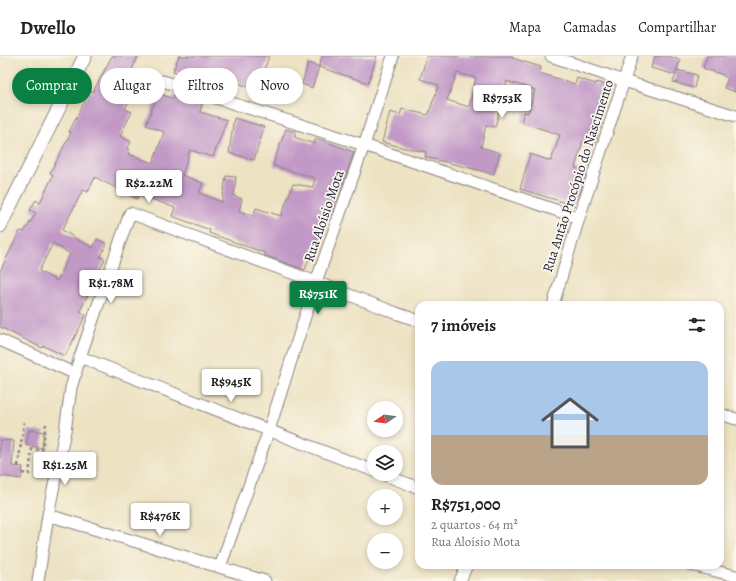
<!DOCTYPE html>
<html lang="pt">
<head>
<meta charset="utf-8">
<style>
  :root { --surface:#fff; --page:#f2f2f2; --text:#222; --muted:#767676; --line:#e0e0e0; --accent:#0b8043 }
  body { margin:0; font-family:Alegreya,serif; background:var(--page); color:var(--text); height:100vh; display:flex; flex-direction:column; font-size:15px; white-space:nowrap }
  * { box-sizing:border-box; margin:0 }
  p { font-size:13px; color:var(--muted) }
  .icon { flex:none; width:22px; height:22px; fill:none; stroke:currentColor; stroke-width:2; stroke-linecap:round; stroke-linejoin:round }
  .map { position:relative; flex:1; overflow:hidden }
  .panel { position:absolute; left:415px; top:245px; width:309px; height:268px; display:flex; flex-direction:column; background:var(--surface); border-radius:12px; box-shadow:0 2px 6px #0003 }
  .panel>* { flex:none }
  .hud { position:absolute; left:12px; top:12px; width:343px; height:36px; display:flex; gap:8px }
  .needle { width:26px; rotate:257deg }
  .tools { position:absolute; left:367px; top:345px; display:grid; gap:8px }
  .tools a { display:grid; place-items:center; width:36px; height:36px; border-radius:50%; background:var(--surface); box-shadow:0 2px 6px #0003; font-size:20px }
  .price { position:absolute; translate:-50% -34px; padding:0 9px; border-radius:4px; background:#fff; color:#222; font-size:13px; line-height:26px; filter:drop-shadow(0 1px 2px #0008) }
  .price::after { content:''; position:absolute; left:50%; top:24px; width:12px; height:9px; margin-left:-6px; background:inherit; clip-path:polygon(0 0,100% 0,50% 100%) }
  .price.selected { background:var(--accent); color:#fff }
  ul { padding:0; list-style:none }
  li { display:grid; align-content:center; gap:8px; height:212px; padding:0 16px }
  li+li { border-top:1px solid var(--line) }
  li span { display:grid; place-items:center; height:124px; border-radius:12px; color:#555 }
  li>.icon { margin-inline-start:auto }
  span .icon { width:72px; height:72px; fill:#fffc; stroke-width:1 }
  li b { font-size:17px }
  h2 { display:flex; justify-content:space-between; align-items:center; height:48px; padding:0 16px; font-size:17px }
  .chip { padding:0 14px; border-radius:18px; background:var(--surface); box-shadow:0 2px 6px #0003; font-size:14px; line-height:36px }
  .chip.selected { background:var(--accent); color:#fff }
  header { display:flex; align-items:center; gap:24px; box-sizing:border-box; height:56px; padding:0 20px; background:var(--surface); border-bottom:1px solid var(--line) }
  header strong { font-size:19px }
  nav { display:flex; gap:22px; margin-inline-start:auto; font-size:14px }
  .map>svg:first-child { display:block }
  .building { fill:#c198c6; fill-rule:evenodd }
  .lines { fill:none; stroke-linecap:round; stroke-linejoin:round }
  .minor-casing { stroke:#88827e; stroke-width:13 }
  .tertiary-casing { stroke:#88827e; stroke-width:15 }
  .path { stroke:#88827e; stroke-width:2.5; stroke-dasharray:3 3; stroke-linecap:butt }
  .minor { stroke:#fff; stroke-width:11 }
  .tertiary { stroke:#fff; stroke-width:13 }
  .labels { text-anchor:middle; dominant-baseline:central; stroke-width:3.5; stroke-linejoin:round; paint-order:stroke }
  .street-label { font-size:14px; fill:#22223b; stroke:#fbf7ec }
</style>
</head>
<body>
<header>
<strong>Dwello</strong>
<nav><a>Mapa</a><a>Camadas</a><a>Compartilhar</a></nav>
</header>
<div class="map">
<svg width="736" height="525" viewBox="0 0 736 525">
  <rect width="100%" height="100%" fill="#fbf7ec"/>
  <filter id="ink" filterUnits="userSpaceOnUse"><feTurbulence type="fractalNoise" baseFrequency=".025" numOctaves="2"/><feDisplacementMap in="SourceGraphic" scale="8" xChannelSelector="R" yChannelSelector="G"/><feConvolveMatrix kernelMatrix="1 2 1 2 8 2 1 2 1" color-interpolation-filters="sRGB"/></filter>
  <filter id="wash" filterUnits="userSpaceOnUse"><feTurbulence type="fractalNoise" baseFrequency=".012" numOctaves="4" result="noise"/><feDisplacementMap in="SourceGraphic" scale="16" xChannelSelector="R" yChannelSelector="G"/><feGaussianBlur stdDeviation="0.9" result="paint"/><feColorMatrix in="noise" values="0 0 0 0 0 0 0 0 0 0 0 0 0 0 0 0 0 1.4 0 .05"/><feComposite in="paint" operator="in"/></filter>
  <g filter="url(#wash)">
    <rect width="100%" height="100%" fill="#ede2c2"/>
    <g id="blocks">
      <!-- building -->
      <path class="building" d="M 112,0 L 138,0 L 131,16 L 133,17 L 128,28 L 136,32 L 125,53 L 132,56 L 120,80 L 131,86 L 127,93 L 130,94 L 128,98 L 153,107 L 164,76 L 146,69 L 158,37 L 173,43 L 175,38 L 192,43 L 192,42 L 203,45 L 200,56 L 227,64 L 213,101 L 190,94 L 182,119 L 203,127 L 199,137 L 222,146 L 226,120 L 236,121 L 234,140 L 242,143 L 239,155 L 253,160 L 256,152 L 281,160 L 293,128 L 313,131 L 315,122 L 274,110 L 274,105 L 286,73 L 296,76 L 294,81 L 314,88 L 316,82 L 354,96 L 329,165 L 327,165 L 320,185 L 316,184 L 305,214 L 264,199 L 265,197 L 209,177 L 210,174 L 172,160 L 175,152 L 139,138 L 137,143 L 95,121 L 88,136 L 83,134 L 62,174 L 80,185 L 93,192 L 97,183 L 107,188 L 100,201 L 105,203 L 80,255 L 86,259 L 65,300 L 44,290 L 42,292 L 0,271 L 0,215 L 20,175 L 24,176 L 36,157 L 30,154 L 36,144 L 40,147 L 53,119 L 50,117 L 71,77 L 69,76 L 90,35 L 93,36 ZM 53,187 L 70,198 L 57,225 L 39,215 Z
        M 179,0 L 269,0 L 257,34 L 232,25 L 228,36 L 208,28 L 207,32 L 196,28 L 197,25 L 173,15 Z
        M 322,0 L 377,0 L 368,27 L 319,11 Z
        M 427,0 L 513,0 L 512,2 L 541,11 L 539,17 L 575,28 L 577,22 L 596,28 L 597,26 L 609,30 L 598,66 L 599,66 L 596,77 L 598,78 L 594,89 L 583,85 L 575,112 L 587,115 L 576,150 L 520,133 L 530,98 L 551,105 L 560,79 L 521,66 L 524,56 L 528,57 L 535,34 L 507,25 L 495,71 L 486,69 L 481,91 L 500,97 L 493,119 L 482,115 L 425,101 L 426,96 L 406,92 L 405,92 L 382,86 L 390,56 L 400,59 L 402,53 L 428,59 L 439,29 L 420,23 ZM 457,17 L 476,22 L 469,51 L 447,44 Z
        M 655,0 L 667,0 L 680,4 L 676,17 L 677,14 L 697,19 L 694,32 L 673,26 L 676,19 L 651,12 Z
        M 707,0 L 736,0 L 736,36 L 724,32 L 728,22 L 723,20 L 723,19 L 703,12 Z
        M 308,7 L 319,11 L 312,32 L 302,28 Z
        M 234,62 L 264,71 L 254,104 L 229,97 Z
        M 29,374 L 44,376 L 42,392 L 26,389 Z
        M 0,384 L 14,385 L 12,410 L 23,411 L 21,423 L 0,420 Z"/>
    </g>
  </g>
  <g filter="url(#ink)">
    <use href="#blocks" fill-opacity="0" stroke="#88827e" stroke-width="1"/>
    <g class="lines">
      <!-- minor casing -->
      <g class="minor-casing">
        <path id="minor" d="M 551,0 L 624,25 L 736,60
          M 163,25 L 364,89 L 579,162
          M 553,249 L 579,162 L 632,0
          M 0,284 L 76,318
          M 80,301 L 374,415
          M 720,358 L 736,363
          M 382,418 L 419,432
          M 48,459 L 265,525
          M 691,509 L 736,520
          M 220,511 L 269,374 L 316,226 L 364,89 L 393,0
          M 38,525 L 48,459 L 65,375 L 71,332 L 80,301 L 130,157 L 316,226 L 396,257 L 419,265
          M 460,525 L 467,509"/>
      </g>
      <!-- tertiary casing -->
      <g class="tertiary-casing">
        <path id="tertiary" d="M 0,170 L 85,0"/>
      </g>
      <!-- path -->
      <path class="path" d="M 18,410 L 24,366
        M 22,417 L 29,418 L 32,393 L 42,394 L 46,368"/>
      <!-- minor -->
      <use href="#minor" class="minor"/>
      <!-- tertiary -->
      <use href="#tertiary" class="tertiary"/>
    </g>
  </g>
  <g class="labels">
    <!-- street labels -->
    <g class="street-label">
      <text transform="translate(578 120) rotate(-72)">Rua Antão Procópio do Nascimento</text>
      <text transform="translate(324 160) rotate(-71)">Rua Aloísio Mota</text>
    </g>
  </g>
</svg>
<div class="tools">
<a><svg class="needle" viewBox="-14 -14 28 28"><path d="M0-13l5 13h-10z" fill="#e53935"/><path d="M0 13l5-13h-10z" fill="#767676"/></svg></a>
<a><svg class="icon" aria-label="layers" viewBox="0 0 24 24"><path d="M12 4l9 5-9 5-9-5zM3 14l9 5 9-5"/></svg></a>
<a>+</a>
<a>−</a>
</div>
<b class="price" style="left:502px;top:63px">R$753K</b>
<b class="price" style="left:149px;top:148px">R$2.22M</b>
<b class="price" style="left:111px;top:248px">R$1.78M</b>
<b class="price selected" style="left:318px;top:259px">R$751K</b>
<b class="price" style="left:231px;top:347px">R$945K</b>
<b class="price" style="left:65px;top:430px">R$1.25M</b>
<b class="price" style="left:160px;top:481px">R$476K</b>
<div class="hud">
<a class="chip selected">Comprar</a>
<a class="chip">Alugar</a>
<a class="chip">Filtros</a>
<a class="chip">Novo</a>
</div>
<section class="panel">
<h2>7 imóveis<svg class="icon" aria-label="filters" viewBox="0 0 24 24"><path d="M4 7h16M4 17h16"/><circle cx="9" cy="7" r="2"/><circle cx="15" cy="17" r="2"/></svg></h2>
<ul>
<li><span style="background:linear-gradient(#a9c7e8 60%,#b9a48a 0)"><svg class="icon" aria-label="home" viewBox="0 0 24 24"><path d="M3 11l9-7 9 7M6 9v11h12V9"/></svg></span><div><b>R$751,000</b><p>2 quartos · 64 m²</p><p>Rua Aloísio Mota</p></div></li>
</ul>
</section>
</div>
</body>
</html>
